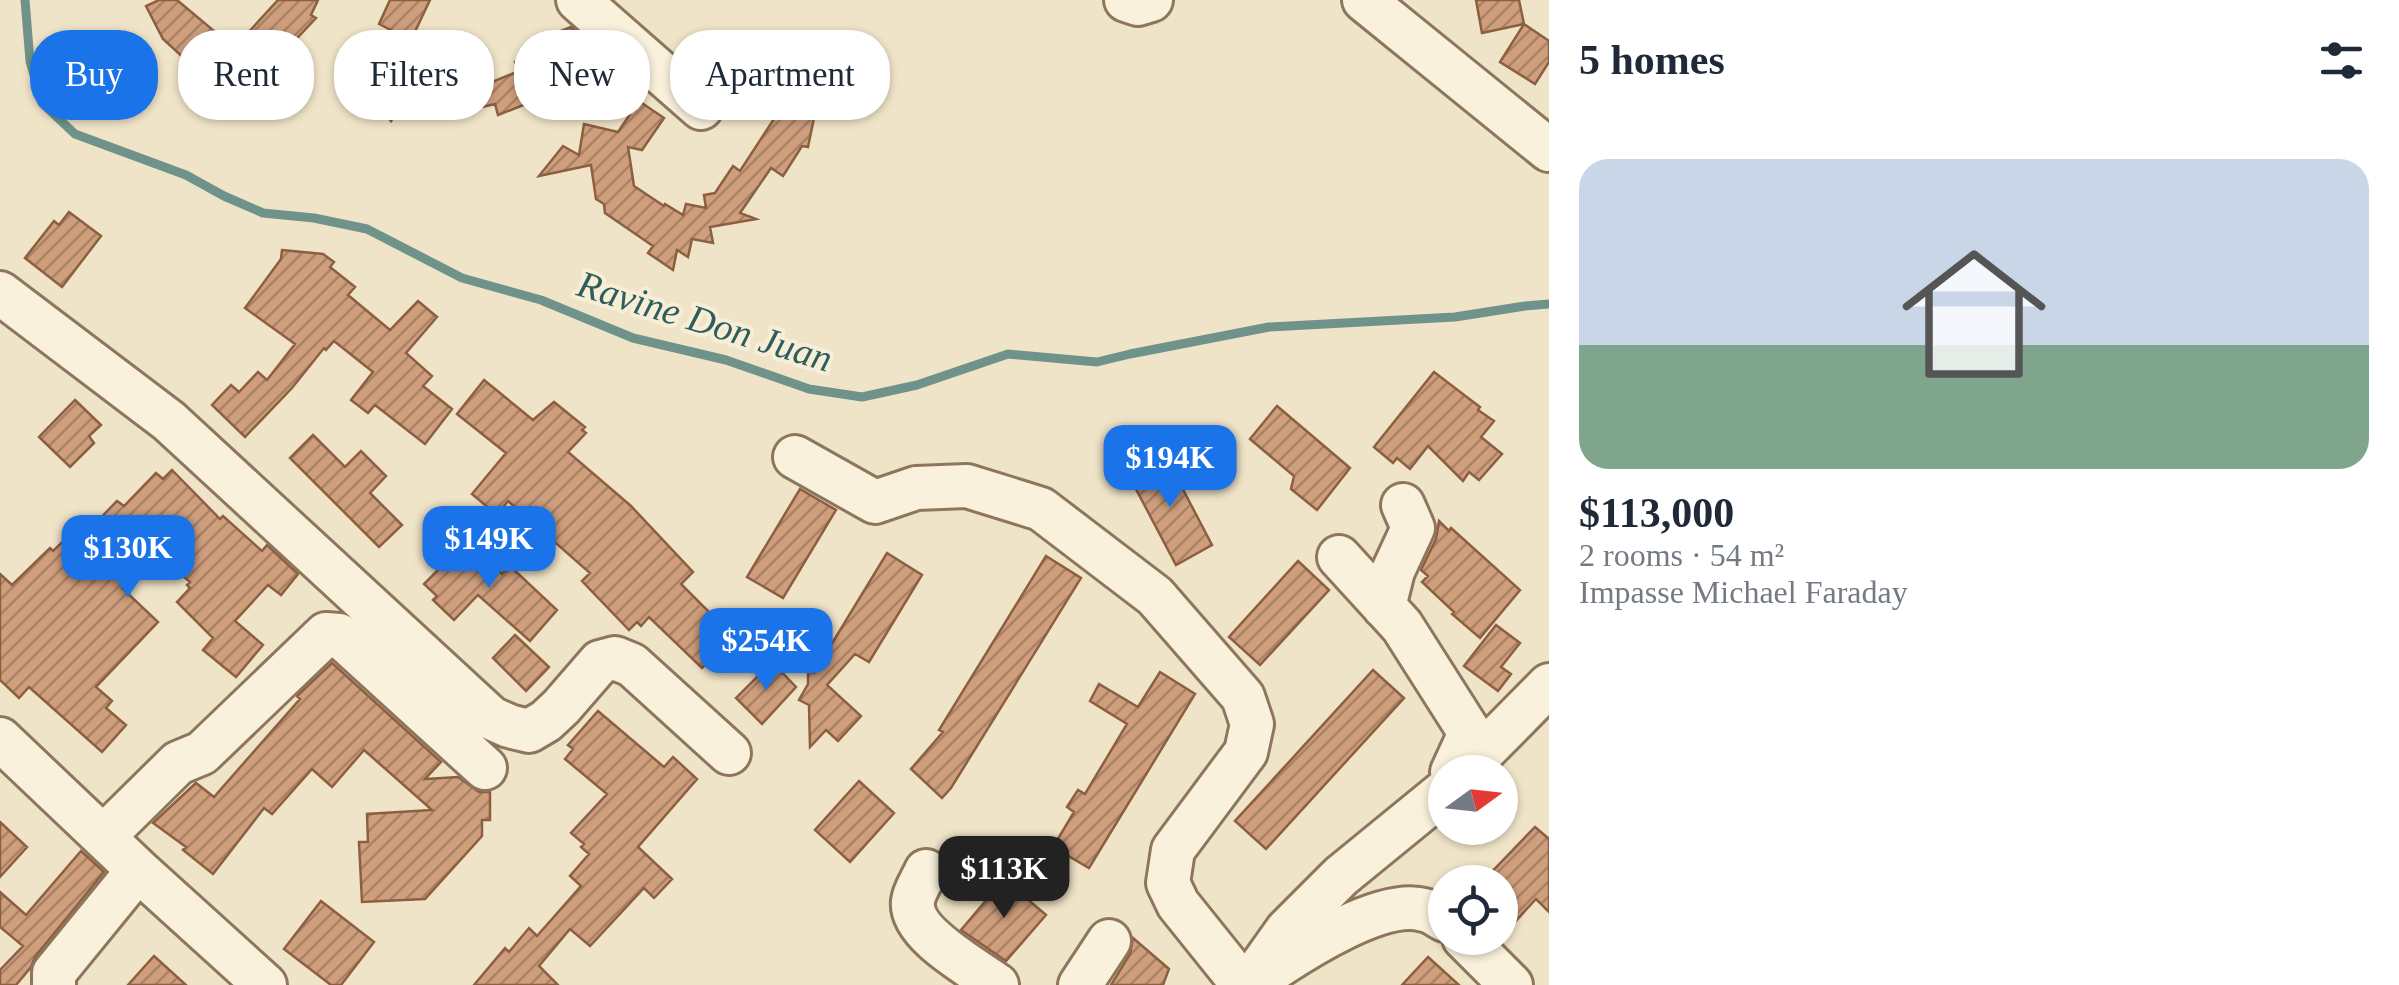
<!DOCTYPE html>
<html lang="en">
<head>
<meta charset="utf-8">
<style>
  :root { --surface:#fff; --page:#f2f2f3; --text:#1f2937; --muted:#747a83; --accent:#1a73e8 }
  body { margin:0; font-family:Georgia,serif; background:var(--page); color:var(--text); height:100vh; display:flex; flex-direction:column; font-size:38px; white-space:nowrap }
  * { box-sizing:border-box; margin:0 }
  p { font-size:32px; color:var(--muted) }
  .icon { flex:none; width:55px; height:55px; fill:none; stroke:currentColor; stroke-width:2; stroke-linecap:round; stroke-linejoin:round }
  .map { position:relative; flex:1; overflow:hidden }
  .sheet { display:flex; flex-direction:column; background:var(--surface); width:850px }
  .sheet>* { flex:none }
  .hud { position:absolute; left:30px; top:30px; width:950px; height:90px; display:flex; gap:20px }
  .needle { width:65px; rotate:75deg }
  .buttons { position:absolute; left:1428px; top:755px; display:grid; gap:20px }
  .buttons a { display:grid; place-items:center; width:90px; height:90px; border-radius:50%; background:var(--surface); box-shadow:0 2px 8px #0004; font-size:50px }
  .price { position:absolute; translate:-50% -85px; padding:0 22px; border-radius:20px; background:var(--accent); color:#fff; font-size:32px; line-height:65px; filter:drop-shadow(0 2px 5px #0008) }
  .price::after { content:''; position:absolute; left:50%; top:60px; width:30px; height:22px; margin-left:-15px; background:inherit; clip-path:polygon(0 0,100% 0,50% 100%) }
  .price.selected { background:#222; color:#fff }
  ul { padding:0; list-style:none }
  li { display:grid; align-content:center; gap:20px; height:530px; padding:0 30px }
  li span { display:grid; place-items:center; height:310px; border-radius:30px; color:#555 }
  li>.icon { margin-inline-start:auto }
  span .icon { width:180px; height:180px; fill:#fffc; stroke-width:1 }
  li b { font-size:42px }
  h2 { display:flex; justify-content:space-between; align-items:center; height:120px; padding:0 30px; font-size:42px }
  .chip { padding:0 35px; border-radius:40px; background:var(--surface); box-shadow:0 2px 8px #0004; font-size:35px; line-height:90px }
  .chip.selected { background:var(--accent); color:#fff }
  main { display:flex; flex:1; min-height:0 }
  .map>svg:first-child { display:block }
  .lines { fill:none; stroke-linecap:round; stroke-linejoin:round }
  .stream { stroke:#6f938a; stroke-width:9 }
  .building { fill:url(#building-hatch); stroke:#8d5f41; stroke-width:2.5 }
  .minor-casing { stroke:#8d765c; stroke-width:48 }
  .minor { stroke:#faf1dc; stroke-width:42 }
  .labels { text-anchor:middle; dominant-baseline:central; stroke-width:8; stroke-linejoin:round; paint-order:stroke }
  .water-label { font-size:38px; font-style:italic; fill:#2f5d5a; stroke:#f7eed8 }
</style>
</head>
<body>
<main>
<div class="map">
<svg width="1549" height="985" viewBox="0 0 1549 985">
  <defs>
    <pattern id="building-hatch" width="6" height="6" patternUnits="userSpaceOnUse" patternTransform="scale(2.5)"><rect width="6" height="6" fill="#cf9f7d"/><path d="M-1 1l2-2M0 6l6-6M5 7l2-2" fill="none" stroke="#a98266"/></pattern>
  </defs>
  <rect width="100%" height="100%" fill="#f0e4c8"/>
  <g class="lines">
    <!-- stream -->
    <path class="stream" d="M 25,0 L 30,61 L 42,103 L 75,134 L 186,175 L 224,196 L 263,213 L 314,218 L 367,229 L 462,278 L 541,300 L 633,338 L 726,360 L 809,389 L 862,397 L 917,385 L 1008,354 L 1097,362 L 1130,354 L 1269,327 L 1455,317 L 1525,306 L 1549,304"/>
  </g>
  <!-- building -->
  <path class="building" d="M 159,0 L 177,0 L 214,31 L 231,37 L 245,36 L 278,0 L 318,0 L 311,15 L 316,18 L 269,68 L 260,69 L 254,75 L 227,76 L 186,63 L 186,60 L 163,39 L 146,6 Z
    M 390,0 L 430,0 L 411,40 L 379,24 Z
    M 1476,0 L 1519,0 L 1524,24 L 1482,33 Z
    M 1524,24 L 1549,41 L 1549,62 L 1535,84 L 1500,62 Z
    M 571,27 L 580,35 L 592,65 L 559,77 L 564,89 L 498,115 L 495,104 L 436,118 L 416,104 L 413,110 L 402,103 L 391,121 L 368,92 L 357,100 L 351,73 L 409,64 L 436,83 L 465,77 L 468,92 L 519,71 L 515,62 L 547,49 L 543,38 Z
    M 717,33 L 753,61 L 789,85 L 752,108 L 721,85 L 719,88 L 691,66 Z
    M 639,101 L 664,118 L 642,150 L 628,147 L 634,186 L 664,206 L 665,204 L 683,215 L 686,204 L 706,208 L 704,195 L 715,193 L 733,166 L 740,171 L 774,119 L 815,113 L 808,147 L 802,146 L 783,176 L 771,168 L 740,213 L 756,219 L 710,227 L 713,243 L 692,239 L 688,257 L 677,250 L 673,270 L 648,253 L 653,246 L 605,213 L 604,204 L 596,199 L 591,165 L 539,176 L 563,146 L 579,155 L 584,124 L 618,132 Z
    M 69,212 L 101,236 L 62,287 L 25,258 L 54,221 L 59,225 Z
    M 282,250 L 323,254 L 334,262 L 330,267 L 355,287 L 348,295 L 390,330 L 418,301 L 437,317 L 406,353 L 432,376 L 423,386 L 452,409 L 425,444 L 375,405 L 368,413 L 351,400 L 373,372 L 334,341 L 326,350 L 324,348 L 292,388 L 245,437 L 212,405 L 231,385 L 239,392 L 258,372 L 267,380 L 295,344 L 245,308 L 281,259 Z
    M 1434,372 L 1480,407 L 1478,410 L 1494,421 L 1481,437 L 1502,454 L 1479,480 L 1469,472 L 1463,481 L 1428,446 L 1410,469 L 1397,458 L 1393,463 L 1374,447 Z
    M 484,380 L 533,420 L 554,402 L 585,427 L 582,430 L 586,433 L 568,452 L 631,506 L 693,572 L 681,584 L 733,636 L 702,668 L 649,617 L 641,626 L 637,622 L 629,630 L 582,581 L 590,573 L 508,501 L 497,515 L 472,494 L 506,453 L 457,414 Z
    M 75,400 L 101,425 L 89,436 L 94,443 L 70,467 L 39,437 Z
    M 1277,406 L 1350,468 L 1317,510 L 1291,489 L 1294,476 L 1250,439 Z
    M 313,435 L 345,467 L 361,451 L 386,476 L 370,493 L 402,525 L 379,547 L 290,458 Z
    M 1165,455 L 1212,545 L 1176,565 L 1128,474 Z
    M 172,470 L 220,519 L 223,516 L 262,551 L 267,545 L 298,574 L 281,595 L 268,585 L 235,621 L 263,645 L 236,677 L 203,650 L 213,638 L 177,602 L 190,588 L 187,585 L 190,582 L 155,552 L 122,588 L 158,622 L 96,687 L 112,701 L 106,708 L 126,725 L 102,752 L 29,687 L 19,698 L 0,680 L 0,574 L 12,585 L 50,548 L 53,551 L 74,531 L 81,538 L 117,501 L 124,506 L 156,473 L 163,479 Z
    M 800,489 L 836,510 L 783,598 L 747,577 Z
    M 1439,521 L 1449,531 L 1451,528 L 1520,590 L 1480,638 L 1452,614 L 1454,612 L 1422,582 L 1428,576 L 1421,570 L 1436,539 Z
    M 468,540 L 502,574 L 510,566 L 557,610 L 530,641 L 478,595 L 454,620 L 433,600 L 437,596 L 424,584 Z
    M 887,553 L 922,575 L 869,662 L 855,654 L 827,685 L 861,716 L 838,741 L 826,730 L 810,747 L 809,705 L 799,700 L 808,684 L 808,667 L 814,673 Z
    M 1046,556 L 1081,578 L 951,788 L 942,798 L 911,769 L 943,732 L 939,730 Z
    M 1298,561 L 1329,590 L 1260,665 L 1229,637 Z
    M 1496,625 L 1520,643 L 1501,667 L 1511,674 L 1498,691 L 1464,666 Z
    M 515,635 L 549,667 L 526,691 L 493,658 Z
    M 772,662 L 796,687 L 762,724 L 736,698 Z
    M 332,663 L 441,762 L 425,779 L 458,777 L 479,792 L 490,792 L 490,820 L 482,820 L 482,836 L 425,899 L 362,902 L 359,842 L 368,842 L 367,814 L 432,810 L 364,750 L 332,787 L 312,769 L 272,814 L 264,808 L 213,874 L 183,850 L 186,847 L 153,823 L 196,783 L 214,797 L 300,699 L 297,696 Z
    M 1373,670 L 1404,698 L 1266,849 L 1235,821 Z
    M 1160,672 L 1195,694 L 1089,868 L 1053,847 L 1074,812 L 1067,807 L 1078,790 L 1085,794 L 1127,724 L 1090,701 L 1099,684 L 1138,707 Z
    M 598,711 L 664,767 L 673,757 L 697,779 L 638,847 L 672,879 L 654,898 L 644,888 L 590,946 L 570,929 L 539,966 L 558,985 L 474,985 L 505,948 L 509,952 L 529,928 L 537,936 L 581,886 L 570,876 L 589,854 L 581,847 L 584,844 L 571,833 L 607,794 L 565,759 L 573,749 L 568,745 Z
    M 859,781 L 894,813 L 850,862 L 815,830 Z
    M 0,822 L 27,847 L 0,877 Z
    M 1535,827 L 1549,839 L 1549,912 L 1536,899 L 1500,938 L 1500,882 L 1482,882 Z
    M 81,851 L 104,872 L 35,957 L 31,967 L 16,985 L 0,985 L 0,970 L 23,946 L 0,927 L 0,892 L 26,915 Z
    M 1004,879 L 1046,915 L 1006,961 L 961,930 Z
    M 321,901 L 374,942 L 341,985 L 331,985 L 284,949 Z
    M 1133,938 L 1169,969 L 1163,985 L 1111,985 L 1130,954 Z
    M 154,956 L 186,985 L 128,985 Z
    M 1428,957 L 1459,985 L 1402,985 Z"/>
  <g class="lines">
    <!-- minor casing -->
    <g class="minor-casing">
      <path id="minor" d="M 578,0 L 701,108
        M 1126,0 L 1138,4 L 1151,0
        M 1364,0 L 1549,150
        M 0,293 L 169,421 L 491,718 L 509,726 L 529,731 L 546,721 L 561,707 L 600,662 L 615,658 L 632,665 L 729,753
        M 795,457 L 875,502 L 916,488 L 967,486 L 1041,509 L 1155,596 L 1243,697 L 1252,724 L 1246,752 L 1173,850 L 1168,883 L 1178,904 L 1243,985
        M 1339,557 L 1402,626 L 1470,733 L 1452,772
        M 1384,607 L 1393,571 L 1413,528 L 1403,505
        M 0,739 L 138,870 L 265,985
        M 1463,772 L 1549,685
        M 104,836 L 178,763 L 202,753 L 326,634 L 339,635 L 485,768
        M 926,871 C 922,880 914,892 913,901 C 909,934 974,968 997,985
        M 1464,938 L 1511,985
        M 1268,973 C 1302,950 1382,898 1424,910 C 1431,911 1439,917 1445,920
        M 54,985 L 54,973 L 138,870
        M 1080,985 L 1109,941
        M 1248,985 L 1287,930 L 1341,876 L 1445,791"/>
    </g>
    <!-- minor -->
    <use href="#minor" class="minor"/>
  </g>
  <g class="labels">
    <!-- water labels -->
    <g class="water-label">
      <text transform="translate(705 321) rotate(17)">Ravine Don Juan</text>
    </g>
  </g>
</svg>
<div class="buttons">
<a><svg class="needle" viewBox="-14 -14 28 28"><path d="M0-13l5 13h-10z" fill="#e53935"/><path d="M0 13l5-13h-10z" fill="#747a83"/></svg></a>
<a><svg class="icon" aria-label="locate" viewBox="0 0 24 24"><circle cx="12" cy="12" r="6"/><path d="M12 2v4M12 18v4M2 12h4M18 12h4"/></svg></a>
</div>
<b class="price" style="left:1170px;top:510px">$194K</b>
<b class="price" style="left:489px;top:591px">$149K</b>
<b class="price" style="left:128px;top:600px">$130K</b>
<b class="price" style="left:766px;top:693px">$254K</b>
<b class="price selected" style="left:1004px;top:921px">$113K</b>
<div class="hud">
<a class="chip selected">Buy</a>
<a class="chip">Rent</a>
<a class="chip">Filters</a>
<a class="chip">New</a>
<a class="chip">Apartment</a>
</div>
</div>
<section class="sheet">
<h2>5 homes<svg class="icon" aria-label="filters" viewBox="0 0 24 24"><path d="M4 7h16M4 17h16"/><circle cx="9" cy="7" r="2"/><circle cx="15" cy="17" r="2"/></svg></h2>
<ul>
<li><span style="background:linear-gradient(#c9d6e8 60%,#7fa58c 0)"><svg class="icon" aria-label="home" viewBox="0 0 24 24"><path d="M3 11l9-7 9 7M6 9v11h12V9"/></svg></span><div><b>$113,000</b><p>2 rooms · 54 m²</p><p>Impasse Michael Faraday</p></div></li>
</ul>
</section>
</main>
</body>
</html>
